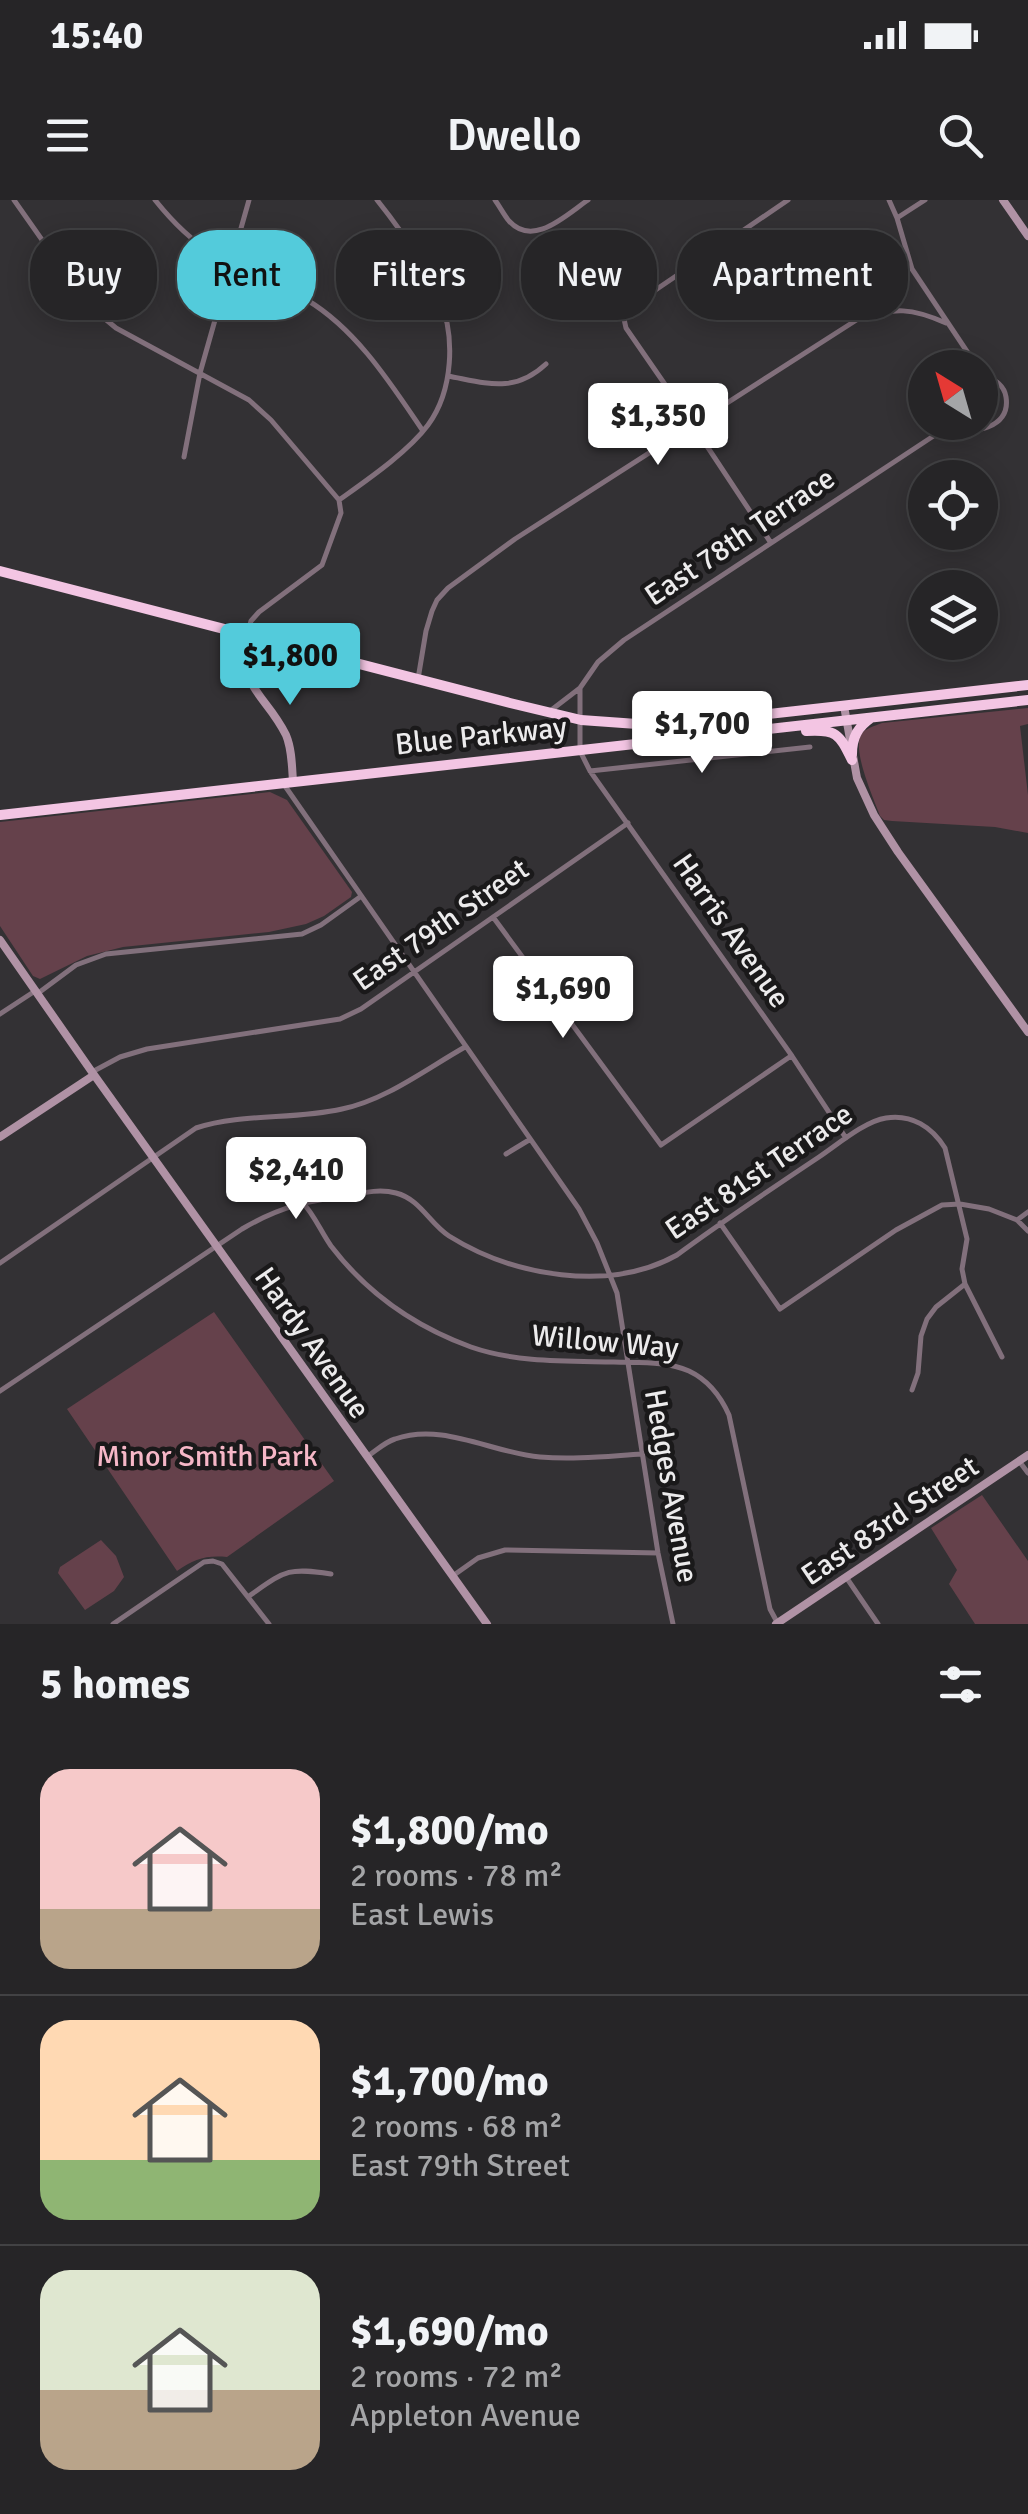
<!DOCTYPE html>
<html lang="en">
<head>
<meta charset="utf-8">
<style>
  :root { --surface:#262527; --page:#323133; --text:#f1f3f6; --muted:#a4a5a7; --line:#424244; --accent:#53cbdb }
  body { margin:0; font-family:Signika,sans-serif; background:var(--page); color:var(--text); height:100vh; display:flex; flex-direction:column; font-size:38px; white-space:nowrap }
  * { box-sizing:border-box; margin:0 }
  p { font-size:32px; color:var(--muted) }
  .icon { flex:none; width:55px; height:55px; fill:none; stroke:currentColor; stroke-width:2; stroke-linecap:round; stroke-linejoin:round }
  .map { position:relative; height:1424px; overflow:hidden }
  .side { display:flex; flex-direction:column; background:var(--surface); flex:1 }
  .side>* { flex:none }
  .banner { position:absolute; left:30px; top:30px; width:970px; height:90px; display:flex; gap:20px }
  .needle { width:65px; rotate:323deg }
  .tools { position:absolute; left:908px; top:150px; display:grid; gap:20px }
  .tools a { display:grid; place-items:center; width:90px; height:90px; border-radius:50%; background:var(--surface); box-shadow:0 5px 25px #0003,0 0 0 2px var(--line); font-size:50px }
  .price { position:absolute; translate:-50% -85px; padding:0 22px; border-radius:10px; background:#fff; color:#222; font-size:32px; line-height:65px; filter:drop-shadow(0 2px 5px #0008) }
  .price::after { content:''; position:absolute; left:50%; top:60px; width:30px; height:22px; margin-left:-15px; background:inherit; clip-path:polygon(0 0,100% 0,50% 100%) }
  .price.current { background:var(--accent); color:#111 }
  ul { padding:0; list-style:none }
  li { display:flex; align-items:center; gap:30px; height:250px; padding:0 40px }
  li+li { border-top:2px solid var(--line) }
  li span { display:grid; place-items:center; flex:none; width:280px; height:200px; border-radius:30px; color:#555 }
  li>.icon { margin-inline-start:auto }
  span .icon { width:120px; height:120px; fill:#fffc; stroke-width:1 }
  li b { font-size:42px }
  h2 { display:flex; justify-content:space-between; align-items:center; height:120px; padding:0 40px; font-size:42px }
  .tag { padding:0 35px; border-radius:40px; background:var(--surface); box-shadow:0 5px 25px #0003,0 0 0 2px var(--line); font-size:35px; line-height:90px }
  .tag.current { background:var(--accent); color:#111 }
  .status { display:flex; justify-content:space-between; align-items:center; height:70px; padding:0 50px; background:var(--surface); direction:ltr }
  .status svg { height:28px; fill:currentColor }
  header { display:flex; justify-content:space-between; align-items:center; height:130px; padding:0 40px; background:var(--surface); font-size:45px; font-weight:600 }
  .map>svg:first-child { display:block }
  .green { fill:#65414b }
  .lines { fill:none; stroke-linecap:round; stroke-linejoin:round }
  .street { stroke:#82707c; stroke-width:5 }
  .secondary { stroke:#b092a5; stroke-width:8 }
  .highway { stroke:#f3c5e3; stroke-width:10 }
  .labels { text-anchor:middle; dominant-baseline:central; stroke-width:9; stroke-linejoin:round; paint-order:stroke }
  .street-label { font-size:30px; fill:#ecebec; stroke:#1a191a }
  .park-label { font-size:30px; fill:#f6b7c7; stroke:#1a191a }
</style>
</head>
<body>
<div class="status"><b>15:40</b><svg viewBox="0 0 49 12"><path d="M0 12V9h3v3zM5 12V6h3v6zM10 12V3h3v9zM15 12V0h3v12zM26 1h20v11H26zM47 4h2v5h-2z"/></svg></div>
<header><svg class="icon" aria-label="menu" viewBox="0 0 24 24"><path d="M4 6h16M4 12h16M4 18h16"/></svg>Dwello<svg class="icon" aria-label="search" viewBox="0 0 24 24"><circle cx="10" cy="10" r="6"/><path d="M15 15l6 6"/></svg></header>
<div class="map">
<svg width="1028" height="1424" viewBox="0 0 1028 1424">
  <rect width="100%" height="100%" fill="#333134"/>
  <!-- green -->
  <path class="green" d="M 1028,508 L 1028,524 L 1020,526 L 1028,595 L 1028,633 L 995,627 L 892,621 L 884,620 L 880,616 C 874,599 852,551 861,535 C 865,528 875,526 882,523 Z
    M 270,592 L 287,600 L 352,692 L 351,697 L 324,716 L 306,724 L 269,732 L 123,747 L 87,756 L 40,779 L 33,776 L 0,726 L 0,622 Z
    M 214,1112 L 334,1281 L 227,1357 C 206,1355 194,1359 177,1371 L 67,1209 Z
    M 982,1295 L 1028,1361 L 1028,1424 L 975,1424 L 949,1384 L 957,1370 L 931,1328 Z
    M 101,1340 L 116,1356 L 124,1377 L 114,1391 L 85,1410 L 58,1373 L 60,1367 Z"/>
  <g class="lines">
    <!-- street -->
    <path class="street" d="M 14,0 L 78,91 L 92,108 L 116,128 L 249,200 L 271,220 L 339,300
      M 155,0 C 171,20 189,39 211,52 C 241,72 276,82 307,100 C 357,130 391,184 423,231
      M 495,0 C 500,7 504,15 509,21 C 533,48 566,15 588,0
      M 889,0 L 897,18 L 912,69 L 978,168
      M 897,18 L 925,0
      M 624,119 L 626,128 L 693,225 L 771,343
      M 624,119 L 626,110 L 788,0
      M 980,171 L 984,183 L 980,199
      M 448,176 C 486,183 514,194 546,164
      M 939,232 L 953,222
      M 184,257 L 200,173 L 249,0
      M 339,300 C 367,280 408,252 428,225 C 453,191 456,136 439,98 C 424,63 401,30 377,0
      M 247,435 L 251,421 L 259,412 L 322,365 L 341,313 L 339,300
      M 418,479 L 426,431 L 432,411 L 437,400 L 448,388 L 515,339 L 858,119 C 895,107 912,108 946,123
      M 580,489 L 580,551 L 590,571 L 792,856 L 846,938
      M 550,511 L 580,488 L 598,462 L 624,440 L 935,235 C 959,232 1012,235 1006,197 C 1004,184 994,179 983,176
      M 590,571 L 810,547
      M 285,586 L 579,1009 L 597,1043 L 617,1093 L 658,1353 L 673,1424
      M 493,717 L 661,945
      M 37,794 L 76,765 L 106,754 L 302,734 L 321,725 L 360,697
      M 0,814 L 35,791
      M 92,872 L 120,857 L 147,849 L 340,819 L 361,809 L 628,623
      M 661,945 L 791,856
      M 506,954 L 529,940
      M 302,1002 C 314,1014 321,1032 331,1046 C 367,1093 416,1127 471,1147 C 517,1163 567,1161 614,1162 C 639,1163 666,1161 689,1171 C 708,1180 721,1197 729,1215 L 770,1409 L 777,1422
      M 1017,1020 L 1028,1012
      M 720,1023 L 780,1109 L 896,1030 L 942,1005 L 960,1004 L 989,1009 L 1017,1020 L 1028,1031
      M 0,1063 L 196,928 C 242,913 294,920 342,909 C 386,900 426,869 465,847
      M 912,1190 L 918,1173 L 921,1136 L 927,1119 L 936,1107 L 965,1084
      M 0,1191 L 242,1029 C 281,1006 307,1001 351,995 C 366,992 381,989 396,993 C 420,999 430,1024 449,1036 C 513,1076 609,1093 677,1055 C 723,1021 771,989 819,957 C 837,945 865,921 886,918 C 912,914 932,927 945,948 L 967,1039 L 962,1069 L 965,1084 L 1002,1157
      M 368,1256 C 377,1250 385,1242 395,1239 C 443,1222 492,1253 540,1257 C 574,1260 609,1256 642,1254
      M 1019,1261 L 1028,1273
      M 454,1375 L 478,1358 L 505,1350 L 658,1353
      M 846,1377 L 878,1424
      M 249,1396 C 285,1371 287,1367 331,1374
      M 113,1424 L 204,1362 L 213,1361 L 222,1364 L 269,1424"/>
    <!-- secondary -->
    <path class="secondary" d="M 1003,0 L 1028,36
      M 247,435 C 236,487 266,494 286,535 C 292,549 292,567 293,582
      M 844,506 L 857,578 L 874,615 L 898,652 L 1028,832
      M 0,740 L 92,872 L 487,1424
      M 0,937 L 94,875
      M 776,1424 L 1028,1255"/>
    <!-- highway -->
    <path class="highway" d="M 0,371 L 510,503 L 581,520 L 651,525 L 679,524 L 1028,485
      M 806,531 C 837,529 839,534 852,560
      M 852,554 C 852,537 858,527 871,518
      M 0,615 L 1028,500"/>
  </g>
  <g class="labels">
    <!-- street labels -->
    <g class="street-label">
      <text transform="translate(740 337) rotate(-34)">East 78th Terrace</text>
      <text transform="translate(481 536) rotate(-6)">Blue Parkway</text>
      <text transform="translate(441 725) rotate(-35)">East 79th Street</text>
      <text transform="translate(731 731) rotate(55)">Harris Avenue</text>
      <text transform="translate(759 972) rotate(-34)">East 81st Terrace</text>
      <text transform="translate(605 1142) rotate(5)">Willow Way</text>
      <text transform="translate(312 1143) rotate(55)">Hardy Avenue</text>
      <text transform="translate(671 1286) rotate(80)">Hedges Avenue</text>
      <text transform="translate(890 1321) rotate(-34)">East 83rd Street</text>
    </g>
    <!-- park labels -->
    <g class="park-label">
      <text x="207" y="1256">Minor Smith Park</text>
    </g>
  </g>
</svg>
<div class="tools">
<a><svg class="needle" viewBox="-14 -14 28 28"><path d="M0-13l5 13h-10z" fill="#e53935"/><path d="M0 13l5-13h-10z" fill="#a4a5a7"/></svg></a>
<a><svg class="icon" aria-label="locate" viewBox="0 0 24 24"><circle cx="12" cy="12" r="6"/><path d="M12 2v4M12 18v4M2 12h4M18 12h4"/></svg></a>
<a><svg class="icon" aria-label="layers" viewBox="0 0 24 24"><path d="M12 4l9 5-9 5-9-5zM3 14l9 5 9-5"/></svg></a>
</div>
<b class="price" style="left:658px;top:268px">$1,350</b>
<b class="price current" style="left:290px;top:508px">$1,800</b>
<b class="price" style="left:702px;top:576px">$1,700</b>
<b class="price" style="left:563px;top:841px">$1,690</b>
<b class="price" style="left:296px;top:1022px">$2,410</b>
<div class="banner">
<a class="tag">Buy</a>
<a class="tag current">Rent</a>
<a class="tag">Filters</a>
<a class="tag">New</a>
<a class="tag">Apartment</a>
</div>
</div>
<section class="side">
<h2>5 homes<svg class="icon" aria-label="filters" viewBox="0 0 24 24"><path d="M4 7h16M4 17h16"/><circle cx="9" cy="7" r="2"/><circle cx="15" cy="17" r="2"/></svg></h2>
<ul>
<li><span style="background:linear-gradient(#f6c9c9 70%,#b9a48a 0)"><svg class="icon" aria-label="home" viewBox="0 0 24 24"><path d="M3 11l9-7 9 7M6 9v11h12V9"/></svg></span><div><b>$1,800/mo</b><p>2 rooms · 78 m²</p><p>East Lewis</p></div></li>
<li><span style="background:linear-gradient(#ffd9b3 70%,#8fb573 0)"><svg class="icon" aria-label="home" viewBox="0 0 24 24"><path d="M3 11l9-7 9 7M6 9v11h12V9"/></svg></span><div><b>$1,700/mo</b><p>2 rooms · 68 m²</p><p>East 79th Street</p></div></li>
<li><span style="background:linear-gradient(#dfe7d0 60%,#b9a48a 0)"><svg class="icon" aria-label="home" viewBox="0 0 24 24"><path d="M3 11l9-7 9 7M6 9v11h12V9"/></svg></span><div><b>$1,690/mo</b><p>2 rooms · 72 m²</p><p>Appleton Avenue</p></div></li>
</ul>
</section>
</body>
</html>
